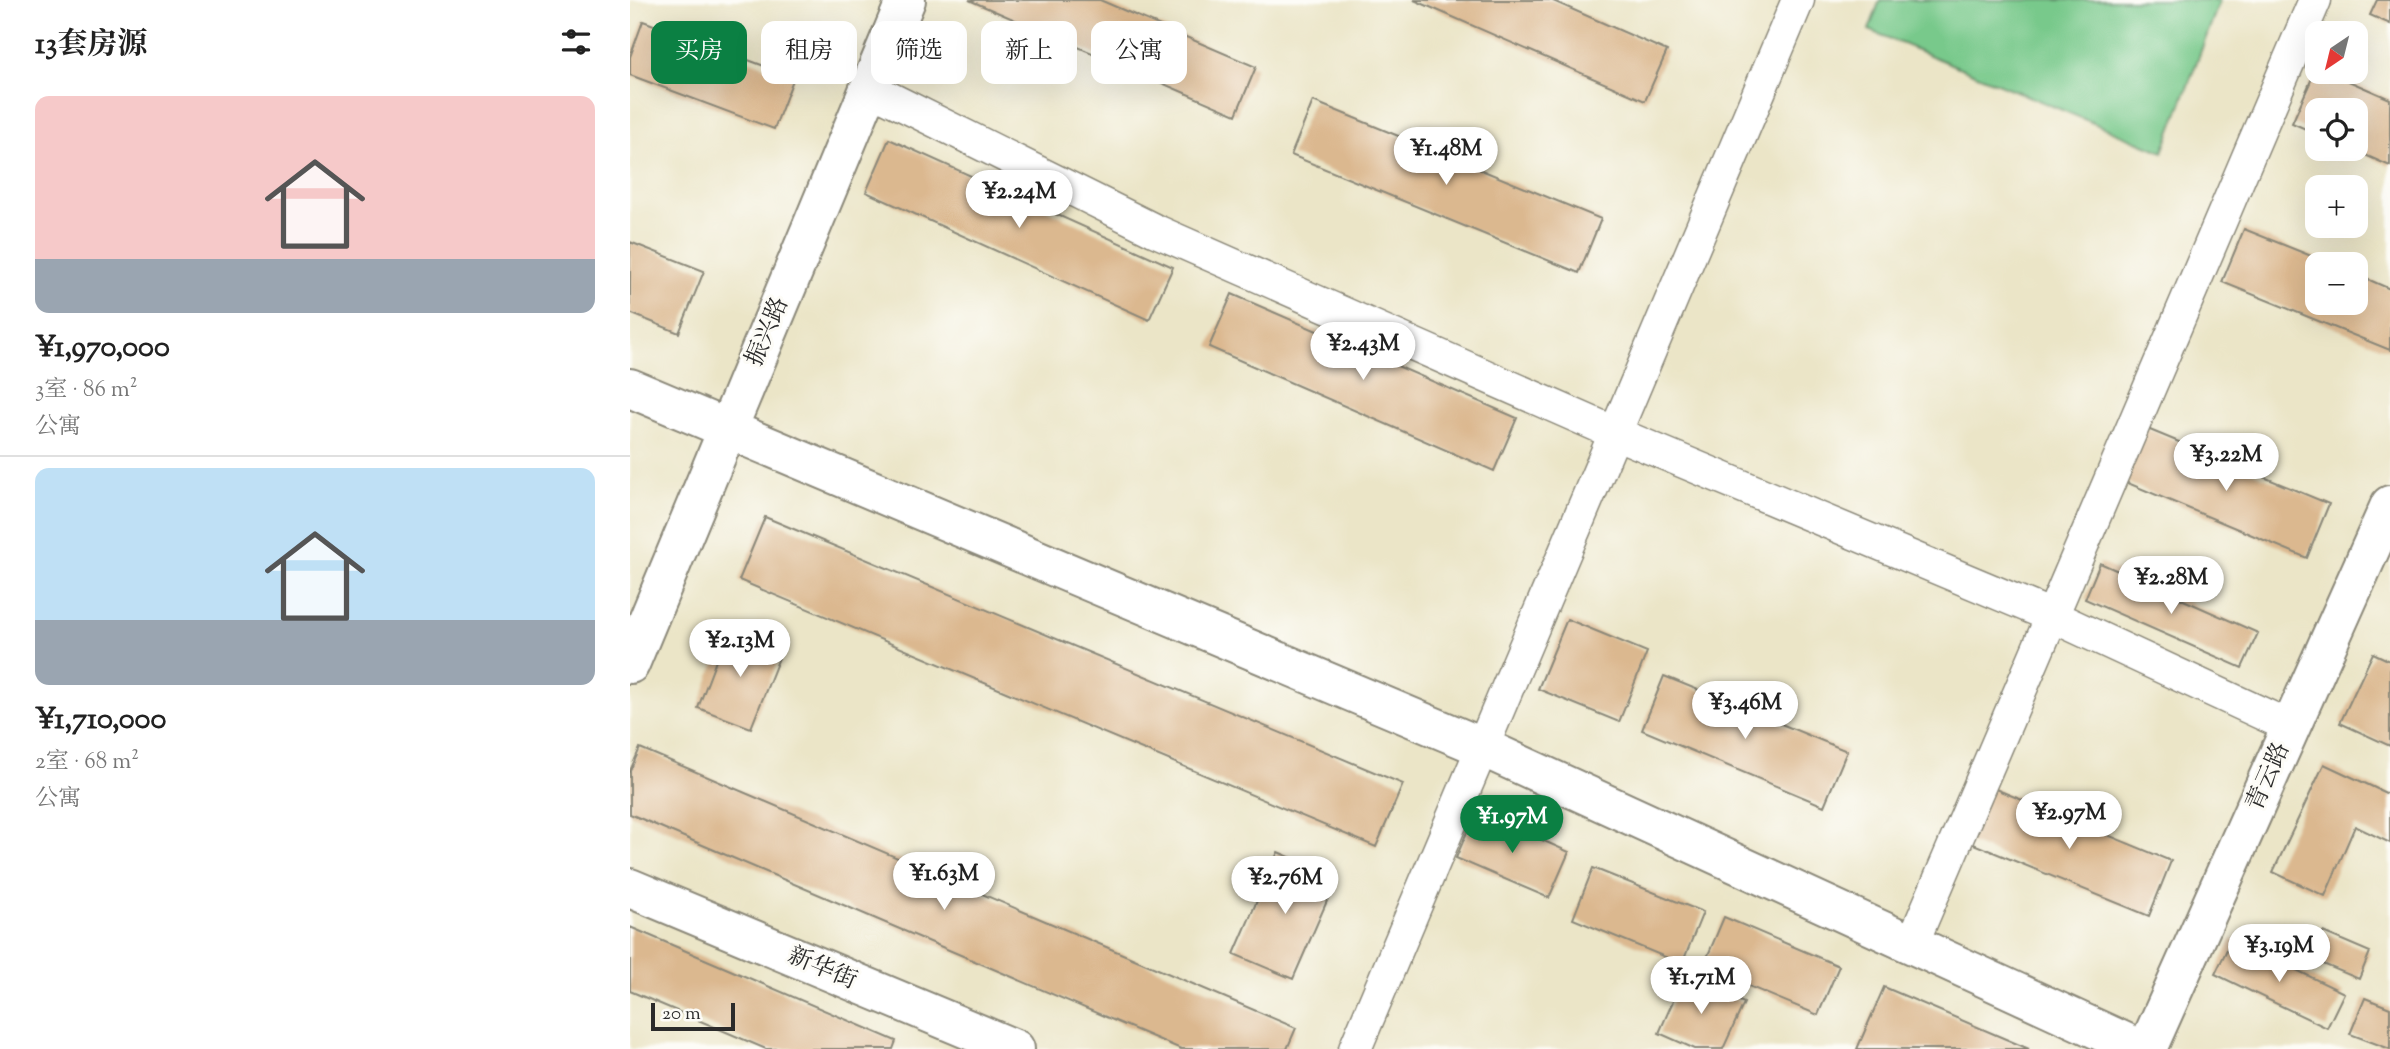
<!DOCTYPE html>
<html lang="zh">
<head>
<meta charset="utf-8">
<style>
  :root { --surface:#fff; --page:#f6f6f6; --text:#222; --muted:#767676; --line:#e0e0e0; --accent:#0b8043 }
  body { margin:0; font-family:"Sorts Mill Goudy","Noto Serif SC",serif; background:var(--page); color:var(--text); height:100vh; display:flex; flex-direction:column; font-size:26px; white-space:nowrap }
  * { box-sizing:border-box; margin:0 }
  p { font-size:23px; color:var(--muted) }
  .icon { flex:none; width:38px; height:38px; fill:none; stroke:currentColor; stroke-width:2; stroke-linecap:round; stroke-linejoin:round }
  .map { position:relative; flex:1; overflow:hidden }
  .sheet { display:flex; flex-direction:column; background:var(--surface); width:630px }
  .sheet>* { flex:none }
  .guide { position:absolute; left:21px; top:21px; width:665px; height:63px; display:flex; gap:14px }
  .needle { width:46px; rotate:215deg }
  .fabs { position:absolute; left:1675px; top:21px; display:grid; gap:14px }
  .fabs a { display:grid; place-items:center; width:63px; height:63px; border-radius:14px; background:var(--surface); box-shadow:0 7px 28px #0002; font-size:35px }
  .scale { position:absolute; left:21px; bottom:18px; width:84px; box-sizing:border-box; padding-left:7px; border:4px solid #2b2b2b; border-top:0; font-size:19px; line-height:24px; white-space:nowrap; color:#2b2b2b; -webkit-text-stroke:5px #fdfcf7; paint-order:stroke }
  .price { position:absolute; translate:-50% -60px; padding:0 16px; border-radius:24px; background:#fff; color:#222; font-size:23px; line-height:46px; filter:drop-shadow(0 2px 4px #0008) }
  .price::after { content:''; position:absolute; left:50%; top:42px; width:21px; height:16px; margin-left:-10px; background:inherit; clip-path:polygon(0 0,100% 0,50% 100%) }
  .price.current { background:var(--accent); color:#fff }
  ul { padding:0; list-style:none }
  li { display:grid; align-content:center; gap:14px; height:371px; padding:0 35px }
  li+li { border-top:2px solid var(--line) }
  li span { display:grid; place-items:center; height:217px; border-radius:14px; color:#555 }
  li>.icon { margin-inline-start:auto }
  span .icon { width:126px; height:126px; fill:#fffc; stroke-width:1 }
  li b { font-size:30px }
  h2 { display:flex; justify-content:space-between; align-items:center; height:84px; padding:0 35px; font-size:30px }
  .tag { padding:0 24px; border-radius:14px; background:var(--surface); box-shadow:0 7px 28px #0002; font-size:24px; line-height:63px }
  .tag.current { background:var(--accent); color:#fff }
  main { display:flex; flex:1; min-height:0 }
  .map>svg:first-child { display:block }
  .green { fill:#78c98b; stroke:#527a5b; stroke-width:2 }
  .building { fill:#dbb88f }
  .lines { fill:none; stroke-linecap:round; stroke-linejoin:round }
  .street-casing { stroke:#8b8879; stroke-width:35 }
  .secondary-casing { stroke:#8b8879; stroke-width:42 }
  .street { stroke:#fff; stroke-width:32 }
  .secondary { stroke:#fff; stroke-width:38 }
  .labels { text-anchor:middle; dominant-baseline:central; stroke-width:6; stroke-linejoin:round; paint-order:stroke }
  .street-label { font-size:24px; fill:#2b2b2b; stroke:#fdfcf7 }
</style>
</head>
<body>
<main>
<section class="sheet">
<h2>13套房源<svg class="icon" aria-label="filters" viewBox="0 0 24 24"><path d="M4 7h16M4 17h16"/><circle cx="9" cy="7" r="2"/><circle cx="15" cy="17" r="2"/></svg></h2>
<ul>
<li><span style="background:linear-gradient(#f6c9c9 75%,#9aa5b1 0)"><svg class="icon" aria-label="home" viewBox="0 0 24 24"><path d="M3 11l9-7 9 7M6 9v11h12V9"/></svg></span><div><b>¥1,970,000</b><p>3室 · 86 m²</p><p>公寓</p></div></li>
<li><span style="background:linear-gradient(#bfe0f5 70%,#9aa5b1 0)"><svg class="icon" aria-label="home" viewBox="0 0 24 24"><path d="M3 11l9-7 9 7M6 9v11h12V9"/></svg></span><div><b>¥1,710,000</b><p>2室 · 68 m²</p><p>公寓</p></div></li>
</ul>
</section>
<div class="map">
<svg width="1760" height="1049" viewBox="0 0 1760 1049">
  <rect width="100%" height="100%" fill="#fdfcf7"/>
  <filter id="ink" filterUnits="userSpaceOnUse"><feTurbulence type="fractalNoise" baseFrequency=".0143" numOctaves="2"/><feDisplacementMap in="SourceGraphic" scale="14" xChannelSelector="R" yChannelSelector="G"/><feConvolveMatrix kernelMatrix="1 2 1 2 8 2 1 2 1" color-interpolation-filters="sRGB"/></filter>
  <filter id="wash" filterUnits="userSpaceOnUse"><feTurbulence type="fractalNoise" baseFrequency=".00686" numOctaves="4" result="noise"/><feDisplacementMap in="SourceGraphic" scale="28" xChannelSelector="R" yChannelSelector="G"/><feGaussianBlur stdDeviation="1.57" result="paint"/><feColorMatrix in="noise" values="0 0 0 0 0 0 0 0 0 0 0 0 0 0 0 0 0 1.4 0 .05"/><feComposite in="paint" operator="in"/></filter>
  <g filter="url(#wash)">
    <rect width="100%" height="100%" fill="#ebe5c7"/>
    <!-- green -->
    <path class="green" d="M 1250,0 L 1590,0 L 1533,152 L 1239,30 Z"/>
    <g id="blocks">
      <!-- building -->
      <path class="building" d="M 339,0 L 470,0 L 626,67 L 606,115 Z
        M 784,0 L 921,0 L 1037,51 L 1015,101 Z
        M 1747,0 L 1760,0 L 1760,24 L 1740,15 Z
        M 13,21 L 164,77 L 144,129 L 0,75 L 0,57 Z
        M 1687,67 L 1687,72 L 1698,72 L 1760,99 L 1760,166 L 1726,151 L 1726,110 L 1687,110 L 1687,134 L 1662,123 Z
        M 683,101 L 971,219 L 949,273 L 661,155 Z
        M 259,139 L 543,267 L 519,320 L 236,192 Z
        M 1614,229 L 1701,264 L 1687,264 L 1687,303 L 1726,303 L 1726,274 L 1760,289 L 1760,350 L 1592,282 Z
        M 0,242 L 74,271 L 49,333 L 0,313 Z
        M 602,294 L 887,418 L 864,471 L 579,347 Z
        M 1515,428 L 1699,504 L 1677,558 L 1493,481 Z
        M 135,517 L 773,784 L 746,847 L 109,580 Z
        M 1470,563 L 1628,633 L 1612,668 L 1455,599 Z
        M 937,619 L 1017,652 L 989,722 L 908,689 Z
        M 98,629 L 152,650 L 121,728 L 68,708 Z
        M 1743,653 L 1760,661 L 1760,746 L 1710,723 Z
        M 1034,676 L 1217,751 L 1194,806 L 1012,730 Z
        M 10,748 L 666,1028 L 657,1049 L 551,1049 L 0,814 L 0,771 Z
        M 1694,764 L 1760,795 L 1760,843 L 1725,826 L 1695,896 L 1643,872 Z
        M 1358,786 L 1541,861 L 1519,916 L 1336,841 Z
        M 846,811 L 939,852 L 919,898 L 826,858 Z
        M 648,852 L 707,878 L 663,979 L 604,954 Z
        M 963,868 L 1073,912 L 1052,964 L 943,919 Z
        M 1094,917 L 1209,966 L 1188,1015 L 1073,967 Z
        M 0,927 L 266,1041 L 263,1049 L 136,1049 L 0,991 Z
        M 1693,932 L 1740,952 L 1729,979 L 1681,959 Z
        M 1602,939 L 1714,993 L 1697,1028 L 1585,974 Z
        M 1054,976 L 1114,1003 L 1093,1049 L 1065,1049 L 1029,1033 Z
        M 1254,987 L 1399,1049 L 1227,1049 Z
        M 1735,998 L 1760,1008 L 1760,1049 L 1720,1034 Z"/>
    </g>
  </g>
  <g filter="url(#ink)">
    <use href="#blocks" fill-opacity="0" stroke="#8b8879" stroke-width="2"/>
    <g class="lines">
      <!-- street casing -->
      <g class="street-casing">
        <path id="street" d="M 239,88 L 524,230 L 985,433 L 1422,616 L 1661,727
          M 1282,944 L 1685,0
          M 725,1049 L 1168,0"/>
      </g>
      <!-- secondary casing -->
      <g class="secondary-casing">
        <path id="secondary" d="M 0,388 L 852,747 L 1510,1049
          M 0,664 L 276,0
          M 0,888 L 385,1049
          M 1517,1049 L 1760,505"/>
      </g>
      <!-- street -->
      <use href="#street" class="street"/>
      <!-- secondary -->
      <use href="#secondary" class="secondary"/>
    </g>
  </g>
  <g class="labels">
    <!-- street labels -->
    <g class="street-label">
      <text transform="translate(138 332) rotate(-67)">振兴路</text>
      <text transform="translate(1639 777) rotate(-66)">青云路</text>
      <text transform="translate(192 969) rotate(23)">新华街</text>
    </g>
  </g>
</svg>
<div class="fabs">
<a><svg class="needle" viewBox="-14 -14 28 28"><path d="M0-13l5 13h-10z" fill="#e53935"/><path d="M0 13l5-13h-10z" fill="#767676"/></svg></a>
<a><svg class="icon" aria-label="locate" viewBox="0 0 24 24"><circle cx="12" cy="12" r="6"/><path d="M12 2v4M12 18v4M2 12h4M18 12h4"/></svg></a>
<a>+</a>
<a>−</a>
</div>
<div class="scale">20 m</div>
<b class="price" style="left:816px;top:187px">¥1.48M</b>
<b class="price" style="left:389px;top:230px">¥2.24M</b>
<b class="price" style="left:733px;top:382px">¥2.43M</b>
<b class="price" style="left:1596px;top:493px">¥3.22M</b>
<b class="price" style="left:1541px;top:616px">¥2.28M</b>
<b class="price" style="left:110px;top:679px">¥2.13M</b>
<b class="price" style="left:1115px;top:741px">¥3.46M</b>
<b class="price" style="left:1439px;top:851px">¥2.97M</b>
<b class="price current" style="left:882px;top:855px">¥1.97M</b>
<b class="price" style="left:314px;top:912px">¥1.63M</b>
<b class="price" style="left:655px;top:916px">¥2.76M</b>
<b class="price" style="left:1649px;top:984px">¥3.19M</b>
<b class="price" style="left:1071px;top:1016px">¥1.71M</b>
<div class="guide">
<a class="tag current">买房</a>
<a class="tag">租房</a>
<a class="tag">筛选</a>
<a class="tag">新上</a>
<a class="tag">公寓</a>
</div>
</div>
</main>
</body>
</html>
